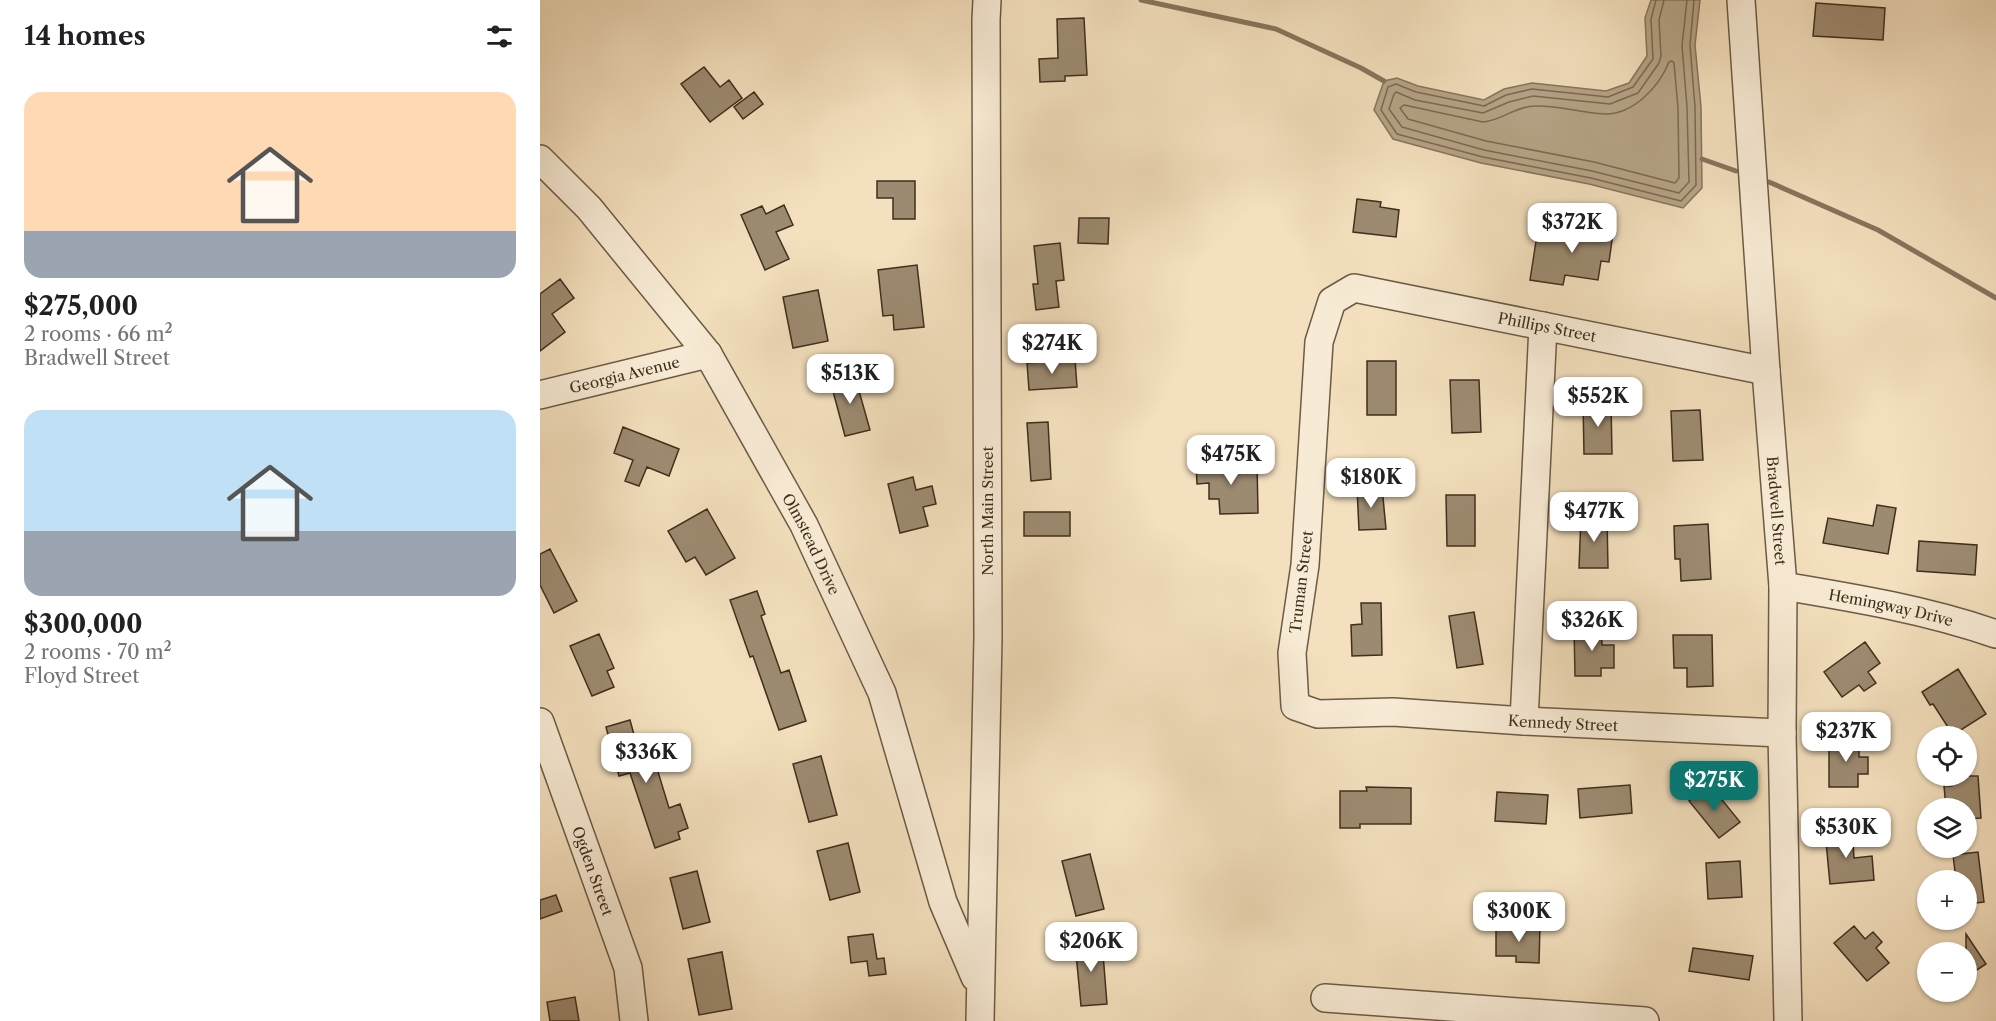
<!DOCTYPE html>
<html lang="en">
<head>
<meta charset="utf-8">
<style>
  :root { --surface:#fff; --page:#f2f2f2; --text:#202124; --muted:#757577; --accent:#0f766e }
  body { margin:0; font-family:"Libre Caslon Text",serif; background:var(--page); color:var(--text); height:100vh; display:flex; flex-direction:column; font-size:22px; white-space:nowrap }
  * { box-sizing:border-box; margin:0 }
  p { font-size:20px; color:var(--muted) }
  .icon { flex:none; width:33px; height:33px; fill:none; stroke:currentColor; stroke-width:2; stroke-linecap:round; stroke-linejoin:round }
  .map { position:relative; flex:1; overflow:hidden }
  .side { display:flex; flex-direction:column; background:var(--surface); width:540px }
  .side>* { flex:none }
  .fabs { position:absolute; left:1377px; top:726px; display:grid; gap:12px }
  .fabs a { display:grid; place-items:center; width:60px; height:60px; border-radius:50%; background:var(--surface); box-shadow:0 2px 4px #0004; font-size:30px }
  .price { position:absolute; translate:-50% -51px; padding:0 14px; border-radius:12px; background:#fff; color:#222; font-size:20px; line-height:39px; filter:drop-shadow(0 2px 3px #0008) }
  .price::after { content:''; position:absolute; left:50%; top:36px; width:18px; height:14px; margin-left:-9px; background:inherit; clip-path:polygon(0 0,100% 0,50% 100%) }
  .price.on { background:var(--accent); color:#fff }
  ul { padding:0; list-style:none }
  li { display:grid; align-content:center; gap:12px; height:318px; padding:0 24px }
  li span { display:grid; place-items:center; height:186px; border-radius:18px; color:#555 }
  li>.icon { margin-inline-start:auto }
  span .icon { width:108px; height:108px; fill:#fffc; stroke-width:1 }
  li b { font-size:26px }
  h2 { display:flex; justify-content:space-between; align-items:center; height:72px; padding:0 24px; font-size:26px }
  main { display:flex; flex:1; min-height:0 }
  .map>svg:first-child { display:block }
  .water { fill:#b6a487; stroke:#86755d; stroke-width:1.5 }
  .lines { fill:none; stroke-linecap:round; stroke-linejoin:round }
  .shore { stroke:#7a6a52; stroke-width:1.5 }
  .stream { stroke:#86755d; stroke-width:5 }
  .building { fill:#9d8b71; stroke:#3f2f1d; stroke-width:1.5 }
  .minor-casing { stroke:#6c5b45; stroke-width:30 }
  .minor { stroke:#f8ebd5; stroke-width:27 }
  .labels { text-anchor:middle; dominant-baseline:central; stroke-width:6; stroke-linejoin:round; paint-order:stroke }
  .street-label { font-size:15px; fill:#3f2f1d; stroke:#f8ebd5 }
</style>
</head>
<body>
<main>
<section class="side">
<h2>14 homes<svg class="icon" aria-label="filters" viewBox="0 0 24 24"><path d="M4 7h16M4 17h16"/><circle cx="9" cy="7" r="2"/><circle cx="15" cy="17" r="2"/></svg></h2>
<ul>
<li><span style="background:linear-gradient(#ffd9b3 75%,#9aa5b1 0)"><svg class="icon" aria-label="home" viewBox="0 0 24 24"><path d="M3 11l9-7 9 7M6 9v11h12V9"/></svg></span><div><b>$275,000</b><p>2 rooms · 66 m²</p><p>Bradwell Street</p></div></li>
<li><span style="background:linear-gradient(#bfe0f5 65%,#9aa5b1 0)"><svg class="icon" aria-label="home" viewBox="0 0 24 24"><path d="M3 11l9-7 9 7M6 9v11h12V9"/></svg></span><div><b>$300,000</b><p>2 rooms · 70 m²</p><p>Floyd Street</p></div></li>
</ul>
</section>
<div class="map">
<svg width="1456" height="1021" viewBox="0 0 1456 1021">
  <rect width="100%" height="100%" fill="#f4e0be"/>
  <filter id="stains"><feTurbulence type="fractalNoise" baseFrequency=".00333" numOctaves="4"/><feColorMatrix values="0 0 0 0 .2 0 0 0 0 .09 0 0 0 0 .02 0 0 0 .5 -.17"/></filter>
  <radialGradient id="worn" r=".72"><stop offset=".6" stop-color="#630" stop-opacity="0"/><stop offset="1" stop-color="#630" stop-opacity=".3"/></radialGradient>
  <!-- water -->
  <path class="water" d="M 1111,0 L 1160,0 L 1155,45 L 1161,107 L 1162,188 L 1143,208 L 1049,184 L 941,163 L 853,139 L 834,110 L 844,81 L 857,78 L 878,86 L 944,100 L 964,89 L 992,83 L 1066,91 L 1089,83 L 1107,56 L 1105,18 Z"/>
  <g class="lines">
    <!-- shore -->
    <path class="shore" d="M 1116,0 L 1111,19 L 1113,59 L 1093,87 L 1068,97 L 992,89 L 966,95 L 944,106 L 876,92 L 856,84 L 848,87 L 841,110 L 857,134 L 943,157 L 1051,178 L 1141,201 L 1156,185 L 1155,107 L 1150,45 L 1154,0
      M 1124,0 L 1119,20 L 1121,56 L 1119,63 L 1098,93 L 1070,104 L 993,96 L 969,102 L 943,113 L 875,100 L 856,92 L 854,94 L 849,109 L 862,127 L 944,150 L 1052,171 L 1139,193 L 1149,182 L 1147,107 L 1142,46 L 1147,0
      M 1132,61 L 1134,63 L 1138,108 L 1139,178 L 1135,183 L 1054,162 L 946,141 L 868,119 L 860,108 L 864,105 L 943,122 C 961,121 976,106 995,106 C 1018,105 1041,113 1064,114 C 1093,115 1119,87 1129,62 Z"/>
    <!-- stream -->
    <path class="stream" d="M 601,0 L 736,29 L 821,68 L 844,81
      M 1162,159 L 1196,171
      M 1229,182 L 1338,230 L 1456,298"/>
  </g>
  <!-- building -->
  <path class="building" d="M 1276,3 L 1345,8 L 1343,40 L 1273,36 Z
    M 544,18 L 547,75 L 525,76 L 525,81 L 500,82 L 499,59 L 518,58 L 517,19 Z
    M 164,67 L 180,87 L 189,80 L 202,98 L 170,122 L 141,84 Z
    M 214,92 L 223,104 L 203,119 L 194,107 Z
    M 337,181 L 375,181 L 375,219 L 353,219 L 353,198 L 337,198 Z
    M 817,199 L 841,202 L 840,207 L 859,210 L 856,237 L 813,232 Z
    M 244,205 L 253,225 L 236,232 L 249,259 L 225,270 L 201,215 L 222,206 L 226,214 Z
    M 539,218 L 569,218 L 568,244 L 538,243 Z
    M 1038,221 L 1074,226 L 1069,262 L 1061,261 L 1058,280 L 1025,275 L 1023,285 L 990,280 L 997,235 L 1019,238 L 1020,231 L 1036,233 Z
    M 520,243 L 524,280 L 516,281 L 519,307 L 496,310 L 493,284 L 498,284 L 494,246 Z
    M 377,265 L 384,327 L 354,330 L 353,315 L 343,316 L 338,270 Z
    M 20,279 L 34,298 L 12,314 L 25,332 L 0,351 L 0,294 Z
    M 278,290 L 288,341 L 253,348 L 243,297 Z
    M 535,359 L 537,387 L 489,390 L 487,363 Z
    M 827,361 L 856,361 L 856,415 L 827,415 Z
    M 314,373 L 330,430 L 305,436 L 290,380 Z
    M 910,380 L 939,380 L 941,432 L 912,433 Z
    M 1043,402 L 1071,402 L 1072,454 L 1044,454 Z
    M 1160,410 L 1163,460 L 1133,461 L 1131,411 Z
    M 508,422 L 511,479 L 491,481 L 487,423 Z
    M 83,427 L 139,449 L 129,476 L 107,467 L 99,486 L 85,481 L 93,460 L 74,453 Z
    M 717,463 L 718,513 L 680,514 L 679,499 L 669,499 L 669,483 L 657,484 L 656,464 Z
    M 373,477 L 376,490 L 392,486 L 396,504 L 383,507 L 388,526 L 360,533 L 348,484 Z
    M 842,487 L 846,529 L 819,530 L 817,488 Z
    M 906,495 L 935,495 L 935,546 L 907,546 Z
    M 1337,505 L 1356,508 L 1348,554 L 1283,543 L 1288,518 L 1333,526 Z
    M 167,509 L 195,558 L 166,575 L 155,557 L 146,562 L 128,531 Z
    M 484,512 L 530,512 L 530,536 L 484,536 Z
    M 1041,516 L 1067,517 L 1068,568 L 1039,568 Z
    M 1168,524 L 1171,579 L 1141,581 L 1140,559 L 1135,559 L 1134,526 Z
    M 1379,541 L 1437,545 L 1435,575 L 1377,571 Z
    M 10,549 L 37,601 L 14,613 L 0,585 L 0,554 Z
    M 217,591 L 225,614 L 221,616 L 241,673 L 249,670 L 266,721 L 239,730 L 213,656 L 210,657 L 190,600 Z
    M 821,603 L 841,603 L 842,655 L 812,656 L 811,625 L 822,624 Z
    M 934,612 L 943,664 L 917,668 L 909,616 Z
    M 1034,627 L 1061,627 L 1062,645 L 1074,645 L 1074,668 L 1061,668 L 1061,676 L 1035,676 Z
    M 59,634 L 74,668 L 67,671 L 74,687 L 52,696 L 30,646 Z
    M 1133,635 L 1172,635 L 1173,686 L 1147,687 L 1147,668 L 1134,668 Z
    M 1325,642 L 1340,663 L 1328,672 L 1336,683 L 1324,691 L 1319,685 L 1302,697 L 1284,672 Z
    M 1418,669 L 1446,714 L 1413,735 L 1393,704 L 1390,705 L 1382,692 Z
    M 90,720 L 96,742 L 108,739 L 129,808 L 140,804 L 148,828 L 138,832 L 140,839 L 115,848 L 90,773 L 79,776 L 66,727 Z
    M 1319,738 L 1319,757 L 1328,757 L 1328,774 L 1318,774 L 1318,787 L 1289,787 L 1289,739 Z
    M 281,756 L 297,815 L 269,822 L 253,764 Z
    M 1411,776 L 1438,776 L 1441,818 L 1426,819 L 1426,808 L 1406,808 L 1404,786 L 1412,786 Z
    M 1090,785 L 1092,813 L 1040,818 L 1038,789 Z
    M 1170,785 L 1200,822 L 1179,838 L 1149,801 Z
    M 826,787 L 871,788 L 871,824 L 820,824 L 820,828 L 800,828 L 800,791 L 827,791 Z
    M 957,792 L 1008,795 L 1006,824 L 955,821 Z
    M 1312,828 L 1314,858 L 1332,856 L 1334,880 L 1290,884 L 1285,831 Z
    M 308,843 L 320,892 L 290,900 L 277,851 Z
    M 1438,852 L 1444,902 L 1426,904 L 1426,880 L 1416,880 L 1413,855 Z
    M 550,854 L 564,909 L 536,916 L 522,861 Z
    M 1200,861 L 1202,897 L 1168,899 L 1166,863 Z
    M 157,871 L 170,922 L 143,929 L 130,878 Z
    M 16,895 L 22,911 L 0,919 L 0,900 Z
    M 956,926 L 1000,926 L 999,963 L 976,962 L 976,956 L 956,956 Z
    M 1314,926 L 1325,939 L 1333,932 L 1342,942 L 1336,948 L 1349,963 L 1327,981 L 1294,943 Z
    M 333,934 L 337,959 L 344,958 L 346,974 L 329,976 L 327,961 L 311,963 L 308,937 Z
    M 1426,934 L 1446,964 L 1426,977 Z
    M 562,941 L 567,1004 L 541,1006 L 535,943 Z
    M 1153,948 L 1213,956 L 1209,980 L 1149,971 Z
    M 182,952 L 192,1009 L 159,1015 L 148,959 Z
    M 35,997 L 39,1021 L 10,1021 L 7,1002 Z"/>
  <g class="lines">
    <!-- minor casing -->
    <g class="minor-casing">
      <g id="minor">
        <path id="s1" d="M 1201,0 L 1226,371 L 1243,586 L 1242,733 L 1248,1021"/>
        <path id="s2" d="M 0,159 L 49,208 L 168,354 L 264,525 L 342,693 L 403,902 L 435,977"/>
        <path id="s3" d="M 1226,371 L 814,288 L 792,301 L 779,342 L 765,565 L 752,653 L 755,706 L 778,714 L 853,712 L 984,721 L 1242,733"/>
        <path id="s4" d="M 0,395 L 168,354"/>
        <path id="s5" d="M 1243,586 C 1315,598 1387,610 1456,634"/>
        <path d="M 984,721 L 1003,326"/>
        <path id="s6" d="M 0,722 L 88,968 L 94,1021"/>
        <path d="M 785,998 L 1105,1021"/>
        <path d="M 440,1021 L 448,638 L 446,20 L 447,0"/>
      </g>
    </g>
    <!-- minor -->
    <use href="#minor" class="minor"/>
  </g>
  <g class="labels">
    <!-- street labels -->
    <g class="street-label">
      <text transform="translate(1007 327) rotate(11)">Phillips Street</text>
      <text stroke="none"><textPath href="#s4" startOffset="87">Georgia Avenue</textPath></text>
      <text stroke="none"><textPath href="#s1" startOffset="512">Bradwell Street</textPath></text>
      <text transform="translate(447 511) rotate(-90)">North Main Street</text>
      <text stroke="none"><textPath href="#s2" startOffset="474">Olmstead Drive</textPath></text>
      <text transform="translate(761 582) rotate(-83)">Truman Street</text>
      <text stroke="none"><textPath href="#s5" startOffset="110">Hemingway Drive</textPath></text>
      <text stroke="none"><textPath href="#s3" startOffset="1124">Kennedy Street</textPath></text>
      <text stroke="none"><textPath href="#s6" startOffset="158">Ogden Street</textPath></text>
    </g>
  </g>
  <rect width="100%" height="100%" filter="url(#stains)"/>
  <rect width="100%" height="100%" fill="url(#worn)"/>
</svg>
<div class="fabs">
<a><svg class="icon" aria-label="locate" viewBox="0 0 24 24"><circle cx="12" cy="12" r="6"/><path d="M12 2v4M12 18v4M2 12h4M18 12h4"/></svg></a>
<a><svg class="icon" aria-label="layers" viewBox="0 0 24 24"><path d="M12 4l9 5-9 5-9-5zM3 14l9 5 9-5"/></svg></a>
<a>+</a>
<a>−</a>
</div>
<b class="price" style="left:1032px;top:254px">$372K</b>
<b class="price" style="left:512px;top:375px">$274K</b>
<b class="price" style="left:310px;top:405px">$513K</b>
<b class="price" style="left:1058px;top:428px">$552K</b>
<b class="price" style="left:691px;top:486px">$475K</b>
<b class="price" style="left:831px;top:509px">$180K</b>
<b class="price" style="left:1054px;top:543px">$477K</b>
<b class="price" style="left:1052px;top:652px">$326K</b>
<b class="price" style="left:1306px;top:763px">$237K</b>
<b class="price" style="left:106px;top:784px">$336K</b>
<b class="price on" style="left:1174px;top:812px">$275K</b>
<b class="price" style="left:1306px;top:859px">$530K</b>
<b class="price" style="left:979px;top:943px">$300K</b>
<b class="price" style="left:551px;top:973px">$206K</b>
</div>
</main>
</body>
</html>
